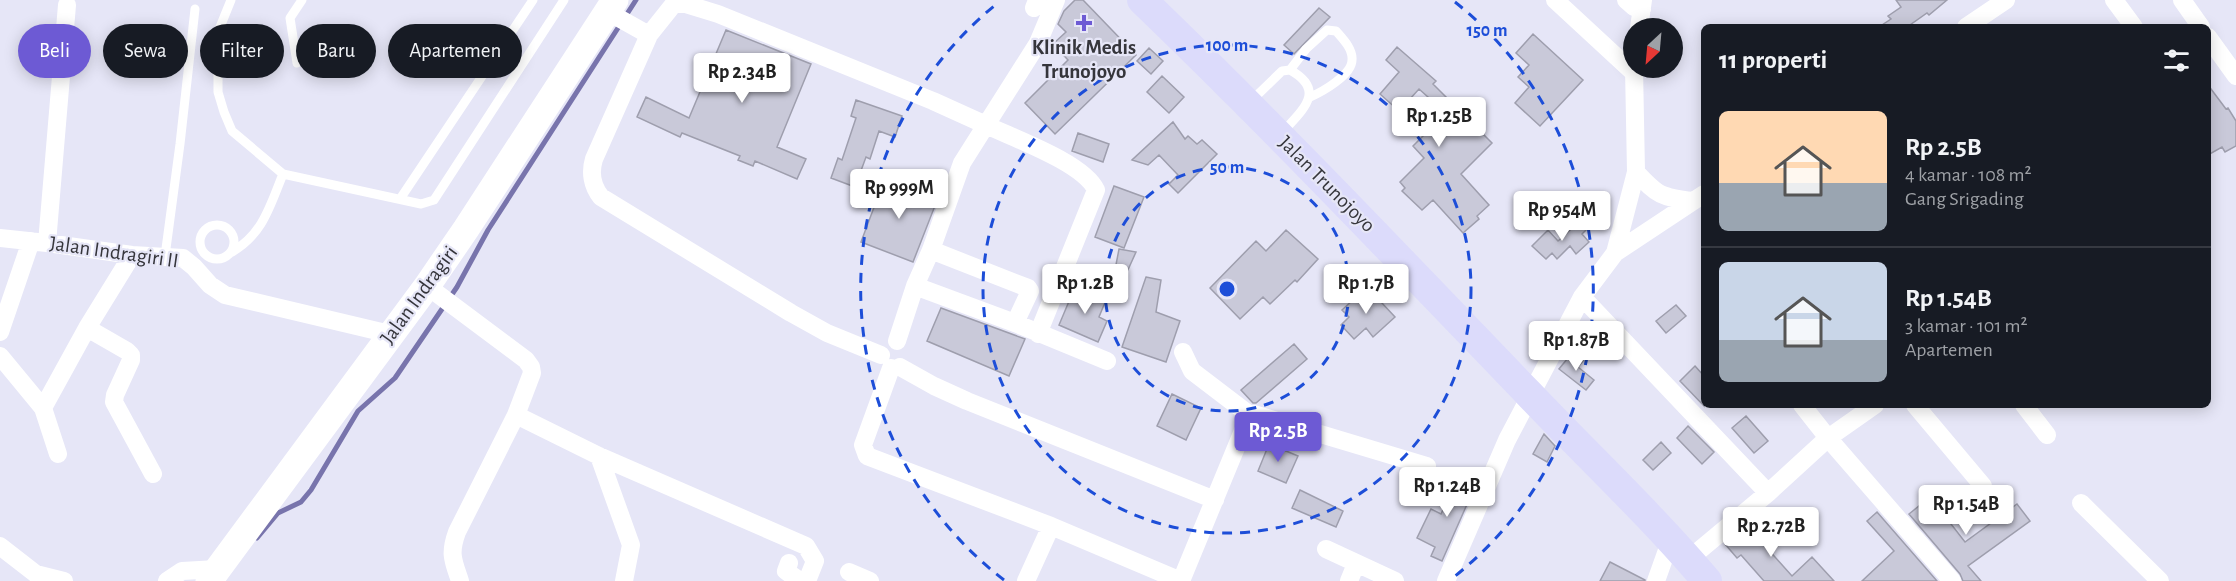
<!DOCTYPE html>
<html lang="id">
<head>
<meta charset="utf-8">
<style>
  :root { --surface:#171b24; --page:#20242c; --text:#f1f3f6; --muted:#9ea1a6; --line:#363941; --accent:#6d5ad4 }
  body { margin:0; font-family:"Alegreya Sans",sans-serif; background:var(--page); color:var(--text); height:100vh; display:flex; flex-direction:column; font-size:22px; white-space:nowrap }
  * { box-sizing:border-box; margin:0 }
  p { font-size:20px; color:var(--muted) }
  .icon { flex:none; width:33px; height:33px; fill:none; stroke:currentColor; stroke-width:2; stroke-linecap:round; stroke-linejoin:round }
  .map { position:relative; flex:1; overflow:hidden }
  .panel { position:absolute; left:1701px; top:24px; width:510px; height:384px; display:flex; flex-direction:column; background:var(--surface); border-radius:9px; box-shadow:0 3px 15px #0003 }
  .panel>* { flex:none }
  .hud { position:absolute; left:18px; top:24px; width:570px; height:54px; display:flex; gap:12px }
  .needle { width:39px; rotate:206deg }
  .buttons { position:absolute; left:1623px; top:18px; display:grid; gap:12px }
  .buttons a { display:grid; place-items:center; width:60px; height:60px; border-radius:50%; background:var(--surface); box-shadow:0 3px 15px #0003; font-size:30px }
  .price { position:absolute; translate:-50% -51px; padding:0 14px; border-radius:6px; background:#fff; color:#222; font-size:20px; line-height:39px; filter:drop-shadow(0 2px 3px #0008) }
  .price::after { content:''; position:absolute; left:50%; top:36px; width:18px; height:14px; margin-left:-9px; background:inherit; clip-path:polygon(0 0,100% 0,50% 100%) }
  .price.on { background:var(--accent); color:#fff }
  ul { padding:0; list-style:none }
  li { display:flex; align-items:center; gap:18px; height:150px; padding:0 18px }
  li+li { border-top:2px solid var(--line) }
  li span { display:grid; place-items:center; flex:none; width:168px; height:120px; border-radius:9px; color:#555 }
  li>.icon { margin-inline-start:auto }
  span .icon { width:72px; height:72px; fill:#fffc; stroke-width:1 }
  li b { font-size:26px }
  h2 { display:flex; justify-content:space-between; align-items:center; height:72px; padding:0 18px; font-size:26px }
  .tag { padding:0 21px; border-radius:27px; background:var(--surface); box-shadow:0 3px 15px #0003; font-size:21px; line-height:54px }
  .tag.on { background:var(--accent); color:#fff }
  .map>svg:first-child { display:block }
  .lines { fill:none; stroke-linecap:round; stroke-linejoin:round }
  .stream { stroke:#7874ac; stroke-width:5 }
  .building { fill:#c9c9d9; stroke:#9e9ead; stroke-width:1.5 }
  .lane { stroke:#fff; stroke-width:9 }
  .street { stroke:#fff; stroke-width:18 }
  .secondary { stroke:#fff; stroke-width:27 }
  .primary { stroke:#dcdbfb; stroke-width:30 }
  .ring { fill:none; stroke:#1d4ed8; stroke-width:3; stroke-dasharray:10 8 }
  .poi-dot { fill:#6d5ad4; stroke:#e6e6f7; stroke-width:2 }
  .labels { text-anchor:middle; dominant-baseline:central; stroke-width:4.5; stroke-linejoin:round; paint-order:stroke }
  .poi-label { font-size:21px; font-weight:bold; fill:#35353b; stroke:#e6e6f7 }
  .street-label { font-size:21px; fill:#35353b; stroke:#e6e6f7 }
  .centre { fill:#1d4ed8; stroke:#e6e6f7; stroke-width:3 }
  .ring-label { font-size:18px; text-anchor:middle; font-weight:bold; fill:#1d4ed8; stroke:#e6e6f7; stroke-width:4.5; stroke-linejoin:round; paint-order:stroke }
</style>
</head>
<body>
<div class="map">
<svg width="2236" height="581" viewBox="0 0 2236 581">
  <rect width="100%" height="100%" fill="#e6e6f7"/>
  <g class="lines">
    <!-- stream -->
    <path class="stream" d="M 257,538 L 278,513 L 301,502 L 311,490 L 358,411 L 395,378 L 457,287 L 488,230 L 636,0"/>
  </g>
  <!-- building -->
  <path class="building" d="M 1075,0 L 1083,0 L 1136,55 L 1055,134 L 1025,103 L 1068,60 L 1053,44 L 1066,32 L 1058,24 L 1064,11 Z
    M 1896,0 L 1947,0 L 1929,15 L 1927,13 L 1907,27 L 1879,27 L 1891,19 L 1888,16 L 1901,7 Z
    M 1319,8 L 1330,17 L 1294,54 L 1284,45 Z
    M 726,30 L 811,64 L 777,147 L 806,159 L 797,179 L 755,161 L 753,166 L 738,160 L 740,156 L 682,133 L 680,137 L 637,117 L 646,97 L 689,118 Z
    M 1533,34 L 1583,80 L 1540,126 L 1515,103 L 1529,87 L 1518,77 L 1529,65 L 1516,53 Z
    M 1397,47 L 1436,81 L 1433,84 L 1492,143 L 1461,174 L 1489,205 L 1477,216 L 1479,219 L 1463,233 L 1433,200 L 1422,210 L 1402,191 L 1405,188 L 1400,182 L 1424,158 L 1413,146 L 1441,118 L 1433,110 L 1438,106 L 1419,89 L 1399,111 L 1380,94 L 1399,72 L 1386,60 Z
    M 1149,48 L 1163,61 L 1151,74 L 1137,61 Z
    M 1162,76 L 1184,97 L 1169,113 L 1147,92 Z
    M 2208,85 L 2226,109 L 2228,108 L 2236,121 L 2236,146 L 2225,152 L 2222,147 L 2208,155 Z
    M 856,100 L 902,116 L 895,137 L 879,131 L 870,159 L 866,157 L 855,187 L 831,178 L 838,158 L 842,160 L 856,118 L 851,116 Z
    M 1173,122 L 1185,139 L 1188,136 L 1197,144 L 1202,140 L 1217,154 L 1178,193 L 1169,184 L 1178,175 L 1159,155 L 1148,165 L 1132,160 Z
    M 1078,133 L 1109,144 L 1103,162 L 1072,151 Z
    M 885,178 L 938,198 L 913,262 L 861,242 Z
    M 1114,186 L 1144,197 L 1124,248 L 1095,237 Z
    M 1579,222 L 1586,230 L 1582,234 L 1589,242 L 1576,254 L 1570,246 L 1557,259 L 1552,253 L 1546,259 L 1532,246 L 1548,230 L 1558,241 Z
    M 1286,230 L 1318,259 L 1297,282 L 1295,280 L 1270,304 L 1263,297 L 1240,319 L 1210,288 L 1256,241 L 1266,251 Z
    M 1119,249 L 1136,252 L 1127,272 L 1115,270 Z
    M 1146,277 L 1161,280 L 1156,312 L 1180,321 L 1166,362 L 1122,347 Z
    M 1075,287 L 1106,300 L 1099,317 L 1107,321 L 1098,342 L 1059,325 Z
    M 1367,287 L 1395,317 L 1373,337 L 1366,328 L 1354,339 L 1341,325 L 1349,317 L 1342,310 Z
    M 1676,305 L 1686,316 L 1666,333 L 1656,321 Z
    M 941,308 L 1025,339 L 1009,376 L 927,341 Z
    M 1294,344 L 1307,359 L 1256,403 L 1253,403 L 1241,390 Z
    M 1572,353 L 1583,361 L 1578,367 L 1594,380 L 1586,390 L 1559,369 Z
    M 1695,366 L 1704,376 L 1704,406 L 1680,381 Z
    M 1172,394 L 1201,408 L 1186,440 L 1157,426 Z
    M 1746,416 L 1768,441 L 1754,453 L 1732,428 Z
    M 1688,426 L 1714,452 L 1702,464 L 1677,438 Z
    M 1544,434 L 1555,446 L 1547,462 L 1533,454 Z
    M 1661,442 L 1671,453 L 1653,470 L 1643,460 Z
    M 1269,444 L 1298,456 L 1286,483 L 1258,471 Z
    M 1459,474 L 1475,481 L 1470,492 L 1472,493 L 1442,561 L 1431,556 L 1435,547 L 1417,538 L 1431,509 L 1441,514 Z
    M 1300,490 L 1343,511 L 1336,527 L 1292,508 Z
    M 1930,497 L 1965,542 L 2017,504 L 2030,521 L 1968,566 L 1981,581 L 1963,581 L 1960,574 L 1909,514 Z
    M 1877,512 L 1937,581 L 1862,581 L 1894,551 L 1867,521 Z
    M 1753,520 L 1766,533 L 1759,539 L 1792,576 L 1812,557 L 1834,581 L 1764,581 L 1741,555 L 1737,558 L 1725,544 Z
    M 1610,562 L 1645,580 L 1645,581 L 1600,581 Z"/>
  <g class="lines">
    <!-- lane -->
    <path class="lane" d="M 231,0 L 218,32 L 218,92 L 224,112 L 232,131 L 283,174
      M 297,63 L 290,18 L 302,0
      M 1290,70 L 1306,49 L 1327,30 L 1336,31 C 1343,39 1353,49 1352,60 C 1352,75 1322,92 1310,97
      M 1250,102 L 1282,71 L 1290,70 C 1328,91 1301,111 1281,134
      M 400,199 L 533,0
      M200 242a17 17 0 1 1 34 0a17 17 0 1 1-34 0Z
      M 232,252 C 263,234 270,206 283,174 L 421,204 L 434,200 L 564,0
      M 165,256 L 180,144 L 195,9"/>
    <!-- street -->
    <path class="street" d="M 1555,0 L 1634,73
      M 1626,0 L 1634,7 L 1642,9
      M 2114,0 L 2134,27
      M 2182,0 L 2201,27
      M 1034,8 L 1037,0
      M 608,12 L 649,35 L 594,159 C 590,172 592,186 601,197 L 791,313 L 827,333 L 881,355
      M 1966,27 L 2006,0
      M 1639,28 L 1643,0
      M 649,35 L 673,5 L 682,3 L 718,14 L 933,101 L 986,125 L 962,163 L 931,250 L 915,286 L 897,341
      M 2208,37 L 2236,76
      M 1636,172 C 1658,196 1661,197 1693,201
      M 0,238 L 47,243 L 132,255 L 183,258 L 194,267 L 210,285 L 225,295 L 390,334
      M 47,243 L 67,5
      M 931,250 L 1028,288 L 1030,291 L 1015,323
      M 1615,253 L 1636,172 L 1634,68
      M 427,286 L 526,360 L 531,367 L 532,373 L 516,415 L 457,532 C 449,554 453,560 460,581
      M 915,286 L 1015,323 L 1107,361
      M 1582,297 L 1768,493
      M 87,328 L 132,255
      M 0,332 L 31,241
      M 1038,334 L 1096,190 C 1084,163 1013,138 986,125 L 1038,43 L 1056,0
      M 1183,352 L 1192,371 L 1251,416
      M 0,356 L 43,408 L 58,454
      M 900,367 L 934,386 L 967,401 L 1215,500
      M 891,368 L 863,445 L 867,456 L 1051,526 L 1026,581
      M 1802,405 L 1828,438 L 1952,581
      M 1915,405 L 1983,486
      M 2024,405 L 2047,435
      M 43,408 L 87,328 L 127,351 L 131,355 L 131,360 L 115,395 L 114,402 L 153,474
      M 516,415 L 599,456 L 806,546 L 815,561 L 807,581
      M 599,456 L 631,545 L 624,581
      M 2081,503 L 2160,581
      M 1051,526 L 1181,581 L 1247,421 L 1254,414 L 1427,466
      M 0,546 L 36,574 L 64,581
      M 1326,549 L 1395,581
      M 1689,559 L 1768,493 L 1828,438 L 1875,405
      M 789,563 L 786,571 L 800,581
      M 849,572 L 870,581
      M 167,581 L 182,571 L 217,569
      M 1349,581 L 1356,564
      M 1446,581 L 1507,440 L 1582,297 L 1615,253 L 1704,194
      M 1656,581 L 1671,539"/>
    <!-- secondary -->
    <path class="secondary" d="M 209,581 L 427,286 L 466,229 L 615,0"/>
    <!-- primary -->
    <path class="primary" d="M 1142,0 C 1275,128 1401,261 1529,394 C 1588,456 1651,515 1707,581"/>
  </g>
  <!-- distance rings -->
  <g class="ring">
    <circle cx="1227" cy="289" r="122"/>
    <circle cx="1227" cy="289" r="244"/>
    <path d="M1004 580A367 367 0 0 1 999 2M1455 2A367 367 0 0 1 1450 580"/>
  </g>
  <!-- markers -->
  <path class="poi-dot" d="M1081 14h6v6h6v6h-6v6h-6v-6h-6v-6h6z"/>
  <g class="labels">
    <!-- poi labels -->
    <g class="poi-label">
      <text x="1084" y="47">Klinik Medis<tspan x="1084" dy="24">Trunojoyo</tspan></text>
    </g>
    <!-- street labels -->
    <g class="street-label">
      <text transform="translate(1327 184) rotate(45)">Jalan Trunojoyo</text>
      <text transform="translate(114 252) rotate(8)">Jalan Indragiri II</text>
      <text transform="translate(419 295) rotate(-54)">Jalan Indragiri</text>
    </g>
  </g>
  <circle cx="1227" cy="289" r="9" class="centre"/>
  <g class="ring-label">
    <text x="1487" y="36">150 m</text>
    <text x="1227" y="51">100 m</text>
    <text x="1227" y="173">50 m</text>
  </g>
</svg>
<div class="buttons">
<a><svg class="needle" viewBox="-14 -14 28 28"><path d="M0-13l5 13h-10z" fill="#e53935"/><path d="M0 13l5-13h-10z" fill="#9ea1a6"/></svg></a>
</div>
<b class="price" style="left:742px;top:104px">Rp 2.34B</b>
<b class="price" style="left:1439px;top:148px">Rp 1.25B</b>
<b class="price" style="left:899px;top:220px">Rp 999M</b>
<b class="price" style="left:1562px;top:242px">Rp 954M</b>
<b class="price" style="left:1085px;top:315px">Rp 1.2B</b>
<b class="price" style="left:1366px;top:315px">Rp 1.7B</b>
<b class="price" style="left:1576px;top:372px">Rp 1.87B</b>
<b class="price on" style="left:1278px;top:463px">Rp 2.5B</b>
<b class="price" style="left:1447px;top:518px">Rp 1.24B</b>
<b class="price" style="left:1966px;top:536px">Rp 1.54B</b>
<b class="price" style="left:1771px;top:558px">Rp 2.72B</b>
<div class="hud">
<a class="tag on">Beli</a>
<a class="tag">Sewa</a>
<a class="tag">Filter</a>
<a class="tag">Baru</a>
<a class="tag">Apartemen</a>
</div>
<section class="panel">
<h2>11 properti<svg class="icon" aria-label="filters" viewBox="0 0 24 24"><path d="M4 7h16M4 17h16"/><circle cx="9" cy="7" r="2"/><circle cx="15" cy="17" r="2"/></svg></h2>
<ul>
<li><span style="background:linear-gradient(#ffd9b3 60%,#9aa5b1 0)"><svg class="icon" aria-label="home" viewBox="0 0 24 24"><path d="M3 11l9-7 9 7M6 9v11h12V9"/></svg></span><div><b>Rp 2.5B</b><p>4 kamar · 108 m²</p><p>Gang Srigading</p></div></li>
<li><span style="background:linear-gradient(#c9d6e8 65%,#9aa5b1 0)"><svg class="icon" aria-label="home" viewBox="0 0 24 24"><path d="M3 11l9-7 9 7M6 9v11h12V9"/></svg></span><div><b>Rp 1.54B</b><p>3 kamar · 101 m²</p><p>Apartemen</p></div></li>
</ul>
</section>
</div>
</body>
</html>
